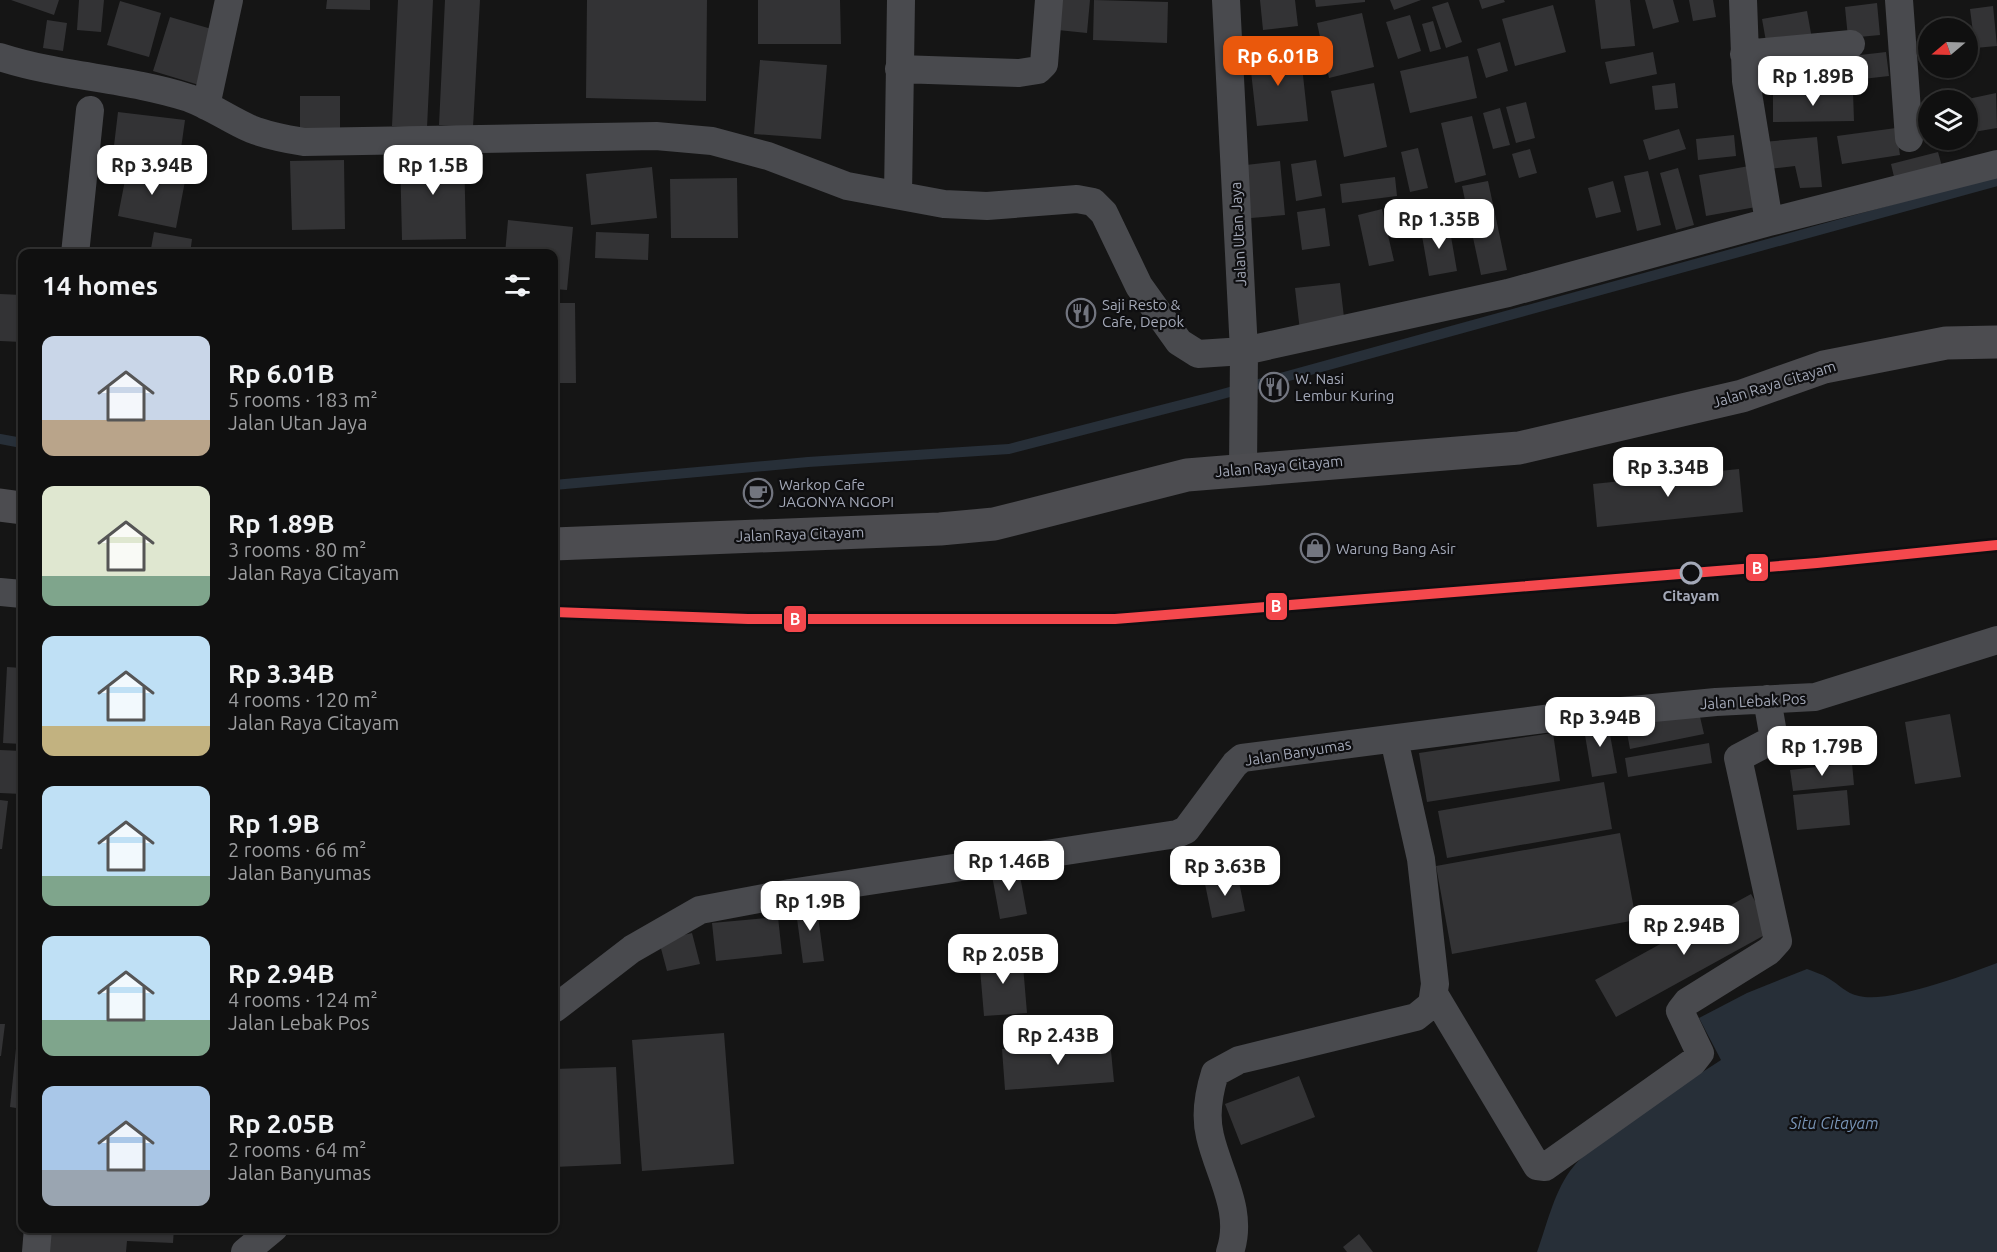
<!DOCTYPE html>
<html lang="en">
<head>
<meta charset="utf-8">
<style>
  :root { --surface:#101010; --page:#1e1e1e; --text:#f1f3f6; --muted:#9c9d9f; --line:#303030; --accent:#ea580c }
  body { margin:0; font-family:Ubuntu,sans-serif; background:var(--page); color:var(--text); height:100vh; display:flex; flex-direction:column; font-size:22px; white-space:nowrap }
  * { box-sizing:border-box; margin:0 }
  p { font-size:20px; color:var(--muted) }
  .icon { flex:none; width:33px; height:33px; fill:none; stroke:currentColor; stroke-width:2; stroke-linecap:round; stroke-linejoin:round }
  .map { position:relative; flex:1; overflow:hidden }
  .details { position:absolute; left:18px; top:249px; width:540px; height:984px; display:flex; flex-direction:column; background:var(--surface); border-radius:12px; box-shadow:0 2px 4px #0004,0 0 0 2px var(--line) }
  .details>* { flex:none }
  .needle { width:39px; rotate:251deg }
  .buttons { position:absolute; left:1918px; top:18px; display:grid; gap:12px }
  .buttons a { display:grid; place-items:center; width:60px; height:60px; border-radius:50%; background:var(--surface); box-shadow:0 2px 4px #0004,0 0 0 2px var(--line); font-size:30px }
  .price { position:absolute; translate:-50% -51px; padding:0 14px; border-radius:12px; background:#fff; color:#222; font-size:20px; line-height:39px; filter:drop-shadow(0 2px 3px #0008) }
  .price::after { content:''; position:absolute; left:50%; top:36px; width:18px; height:14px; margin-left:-9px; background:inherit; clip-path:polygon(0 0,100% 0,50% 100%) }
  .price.selected { background:var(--accent); color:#fff }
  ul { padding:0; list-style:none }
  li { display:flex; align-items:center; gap:18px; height:150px; padding:0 24px }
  li span { display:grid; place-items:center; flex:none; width:168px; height:120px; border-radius:12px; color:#555 }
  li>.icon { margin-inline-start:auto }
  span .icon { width:72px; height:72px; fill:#fffc; stroke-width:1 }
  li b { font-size:26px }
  h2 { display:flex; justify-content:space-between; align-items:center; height:72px; padding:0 24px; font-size:26px }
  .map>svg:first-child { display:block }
  .water { fill:#272f38 }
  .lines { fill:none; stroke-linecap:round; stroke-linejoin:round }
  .stream { stroke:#272f38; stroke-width:10 }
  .building { fill:#333335 }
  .street { stroke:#494a4e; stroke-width:28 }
  .primary { stroke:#4c4c50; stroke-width:33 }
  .rail-1-casing { stroke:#0f0f11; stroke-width:15 }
  .rail-1 { stroke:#f4484d; stroke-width:10 }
  .stop-dot { fill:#0f0f11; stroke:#a4a9b8; stroke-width:3 }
  .labels { text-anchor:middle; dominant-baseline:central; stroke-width:4.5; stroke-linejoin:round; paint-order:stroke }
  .street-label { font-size:15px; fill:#a4a9b8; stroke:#0f0f11 }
  .poi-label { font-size:15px; fill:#a4a9b8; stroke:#0f0f11; text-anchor:start }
  .stop-label { font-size:15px; font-weight:bold; fill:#a4a9b8; stroke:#0f0f11 }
  .water-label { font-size:16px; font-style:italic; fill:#7894b6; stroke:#0f0f11 }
  .line-badge { stroke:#0f0f11; stroke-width:2 }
  .badge-label { font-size:16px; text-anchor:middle; font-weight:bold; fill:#fff }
</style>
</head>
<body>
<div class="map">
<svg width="1997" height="1252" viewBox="0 0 1997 1252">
  <rect width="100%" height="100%" fill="#151515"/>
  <!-- water -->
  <path class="water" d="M 1997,963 L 1997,1252 L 1537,1252 C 1547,1225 1553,1195 1570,1171 C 1601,1130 1676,1090 1721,1060 L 1699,1018 L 1747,993 L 1807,969 C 1814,972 1822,974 1828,978 C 1840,985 1845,993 1859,996 C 1888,1004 1968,974 1997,963 Z"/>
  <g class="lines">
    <!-- stream -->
    <path class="stream" d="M 0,439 L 22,443
      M 554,485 L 808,462 L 1009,449 L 1208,398 L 1997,181"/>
  </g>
  <!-- building -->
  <path class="building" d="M 11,0 L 59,0 L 54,15 Z
    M 79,0 L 104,0 L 101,32 L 77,30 Z
    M 327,0 L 370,0 L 370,10 L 326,9 Z
    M 398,0 L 433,0 L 427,128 L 392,126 Z
    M 445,0 L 480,0 L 473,127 L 439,125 Z
    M 587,0 L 707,0 L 706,101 L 586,98 Z
    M 758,0 L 840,0 L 841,44 L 758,44 Z
    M 1050,0 L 1090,0 L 1087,33 L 1048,29 Z
    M 1094,0 L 1168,2 L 1167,43 L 1093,40 Z
    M 1260,0 L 1295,0 L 1298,26 L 1263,30 Z
    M 1315,0 L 1365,0 L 1365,2 L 1316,7 Z
    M 1390,0 L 1421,0 L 1394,10 Z
    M 1479,0 L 1504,0 L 1505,2 L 1482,9 Z
    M 1595,0 L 1630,0 L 1635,46 L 1601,49 Z
    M 1645,0 L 1673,0 L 1679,22 L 1653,29 Z
    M 1689,0 L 1713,0 L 1716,17 L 1693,21 Z
    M 120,1 L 161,13 L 149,57 L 107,45 Z
    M 1448,2 L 1462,42 L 1446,48 L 1432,7 Z
    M 1877,3 L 1880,35 L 1848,38 L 1845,7 Z
    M 1553,5 L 1566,52 L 1515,66 L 1502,19 Z
    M 1993,6 L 1997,46 L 1975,48 L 1970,9 Z
    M 1807,11 L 1812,39 L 1767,47 L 1762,19 Z
    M 1362,13 L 1374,67 L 1329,78 L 1317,23 Z
    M 1410,15 L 1421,51 L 1398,59 L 1386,22 Z
    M 170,17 L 215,30 L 199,85 L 153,71 Z
    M 47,20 L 67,23 L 63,51 L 43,48 Z
    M 1433,21 L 1441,49 L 1430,52 L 1422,24 Z
    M 1500,42 L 1508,71 L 1486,78 L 1477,49 Z
    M 1300,48 L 1308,121 L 1257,126 L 1249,53 Z
    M 1826,51 L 1828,80 L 1760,85 L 1757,57 Z
    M 1653,52 L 1657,74 L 1610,84 L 1605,62 Z
    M 1886,52 L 1889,76 L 1845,81 L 1843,57 Z
    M 1468,56 L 1477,98 L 1410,113 L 1400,71 Z
    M 760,60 L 827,65 L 821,139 L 754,134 Z
    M 1374,83 L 1387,147 L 1344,157 L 1331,91 Z
    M 1675,83 L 1678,108 L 1655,110 L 1652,86 Z
    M 1773,92 L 1853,92 L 1854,121 L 1773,122 Z
    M 1996,93 L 1997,128 L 1968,133 L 1968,99 Z
    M 300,96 L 340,96 L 340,136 L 300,135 Z
    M 1526,102 L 1535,138 L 1516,143 L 1506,107 Z
    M 1500,108 L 1510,145 L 1493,149 L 1483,113 Z
    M 118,112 L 185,120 L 179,163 L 113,154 Z
    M 1472,116 L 1486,175 L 1455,183 L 1441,123 Z
    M 1896,128 L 1900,155 L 1842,164 L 1837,136 Z
    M 1679,129 L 1686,149 L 1649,160 L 1643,140 Z
    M 1734,135 L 1736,156 L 1698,160 L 1696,139 Z
    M 1817,137 L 1822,187 L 1800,188 L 1795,166 L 1768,169 L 1763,142 Z
    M 1418,148 L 1428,188 L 1410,192 L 1401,152 Z
    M 1530,149 L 1537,173 L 1519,178 L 1512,154 Z
    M 464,152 L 466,239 L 402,240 L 400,154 Z
    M 1938,152 L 1943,170 L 1895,181 L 1891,164 Z
    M 344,160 L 345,229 L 292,230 L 290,161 Z
    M 1316,160 L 1322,196 L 1296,201 L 1291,164 Z
    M 1280,161 L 1285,215 L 1251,218 L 1246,165 Z
    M 128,165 L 186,176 L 176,228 L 118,216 Z
    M 1749,166 L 1756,207 L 1706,216 L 1699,175 Z
    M 652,167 L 657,218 L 591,225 L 586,174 Z
    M 1678,168 L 1694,225 L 1676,230 L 1660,173 Z
    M 1648,171 L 1661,225 L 1637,231 L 1624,176 Z
    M 1395,177 L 1397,196 L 1342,203 L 1340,184 Z
    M 737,178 L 738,238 L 671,238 L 670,179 Z
    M 1488,181 L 1507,270 L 1481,275 L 1462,186 Z
    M 1613,181 L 1621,212 L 1596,218 L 1588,188 Z
    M 1325,208 L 1330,246 L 1302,250 L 1297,212 Z
    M 1382,209 L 1394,261 L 1369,266 L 1358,215 Z
    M 508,220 L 573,227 L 567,290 L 554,289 L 554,254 L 505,254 Z
    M 1449,225 L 1457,271 L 1429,276 L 1421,230 Z
    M 154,232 L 192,239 L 190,254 L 150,254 Z
    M 596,232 L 649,234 L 648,260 L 595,258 Z
    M 1340,283 L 1345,326 L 1300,331 L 1295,288 Z
    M 0,294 L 22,295 L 22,342 L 0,341 Z
    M 554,303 L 575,303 L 576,383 L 554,383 Z
    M 1739,469 L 1743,512 L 1597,527 L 1593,484 Z
    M 7,667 L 22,668 L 22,744 L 3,743 Z
    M 1698,708 L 1704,734 L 1630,749 L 1625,722 Z
    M 1950,714 L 1961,777 L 1915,784 L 1905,722 Z
    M 1607,718 L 1617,773 L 1592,777 L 1583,723 Z
    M 1553,733 L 1560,781 L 1427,802 L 1419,753 Z
    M 1709,743 L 1712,763 L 1628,777 L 1625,758 Z
    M 0,750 L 22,751 L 22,794 L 0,793 Z
    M 1852,763 L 1854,785 L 1793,791 L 1790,770 Z
    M 1604,782 L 1612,829 L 1447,858 L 1438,811 Z
    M 1847,790 L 1850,825 L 1797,830 L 1793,795 Z
    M 0,800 L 8,801 L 2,849 L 0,849 Z
    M 1620,833 L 1636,920 L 1452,954 L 1436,866 Z
    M 1018,865 L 1027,914 L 1000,919 L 991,870 Z
    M 1238,877 L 1245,911 L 1212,918 L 1205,884 Z
    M 1751,894 L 1772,931 L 1616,1017 L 1595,980 Z
    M 816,901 L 824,961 L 803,963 L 795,904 Z
    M 778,917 L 782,954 L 716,961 L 712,923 Z
    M 692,933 L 700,964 L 667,971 L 659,941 Z
    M 1022,953 L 1027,1013 L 984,1016 L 979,957 Z
    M 21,1000 L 22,1000 L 22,1109 L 10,1107 Z
    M 0,1024 L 5,1024 L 1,1056 L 0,1056 Z
    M 724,1033 L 734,1164 L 642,1171 L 632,1040 Z
    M 1110,1041 L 1114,1082 L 1005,1090 L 1002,1049 Z
    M 616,1067 L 621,1164 L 554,1167 L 554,1069 Z
    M 1299,1076 L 1315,1117 L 1241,1145 L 1225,1104 Z
    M 48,1228 L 174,1228 L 173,1243 L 127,1241 L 126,1252 L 48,1252 Z
    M 1359,1234 L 1373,1252 L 1347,1252 L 1343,1247 Z"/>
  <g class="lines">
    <!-- street -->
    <path class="street" d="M 1226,0 L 1244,351 L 1243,469
      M 1743,0 L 1746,81 L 1769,222
      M 1899,0 L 1909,138
      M 1744,54 L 1851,44
      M 0,57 C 62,77 127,78 189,98 C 211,106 230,120 251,129 C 269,136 286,139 304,142 L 656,136 L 712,141 L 768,156 L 847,186 L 944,204 L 987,206 L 1077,199 L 1093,202 L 1104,213 L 1139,286 L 1179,342 L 1198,354 L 1244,351 L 1508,293 L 1769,222 L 1997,164
      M 899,69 L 1019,73 L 1038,70 L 1044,64 L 1049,0
      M 206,106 L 229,0
      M 898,195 L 901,0
      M 75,254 L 90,110
      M 0,592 L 22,594
      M 1434,994 L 1537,1166 L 1545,1167 L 1693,1062 L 1700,1053 L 1680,1011 L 1687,1002 L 1769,951 L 1778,941 L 1738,758 L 1774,739 L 1767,699
      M 554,1009 L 632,949 L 700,910 L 790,893 L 1177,834 L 1186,830 L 1235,764 L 1242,758 L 1559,717 L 1716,702 L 1815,697 L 1997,640
      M 36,1252 L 38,1228
      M 245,1252 L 274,1228
      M 1230,1252 C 1244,1211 1219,1175 1210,1136 C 1205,1116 1209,1092 1215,1073 L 1239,1060 L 1416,1017 L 1432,1004 L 1435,984 L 1421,859 L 1394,739"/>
    <!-- primary -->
    <path class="primary" d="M 0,505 L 22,508
      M 554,544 L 940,529 L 994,524 L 1187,475 L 1519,448 L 1742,396 L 1824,367 L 1946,343 L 1997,342"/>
    <!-- rail-1 casing -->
    <g class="rail-1-casing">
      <path id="rail-1" d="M 554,612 L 748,619 L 1115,619 L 1817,563 L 1997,545"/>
    </g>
    <!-- rail-1 -->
    <use href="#rail-1" class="rail-1"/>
  </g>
  <!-- icons -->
  <defs>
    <g id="restaurant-ring" transform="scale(1.5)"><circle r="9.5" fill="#0f0f11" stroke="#72757f" stroke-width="1.5"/><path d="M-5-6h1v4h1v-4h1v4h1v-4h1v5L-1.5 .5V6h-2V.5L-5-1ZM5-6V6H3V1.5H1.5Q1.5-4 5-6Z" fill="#72757f"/></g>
    <g id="cafe-ring" transform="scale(1.5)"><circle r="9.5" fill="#0f0f11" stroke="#72757f" stroke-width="1.5"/><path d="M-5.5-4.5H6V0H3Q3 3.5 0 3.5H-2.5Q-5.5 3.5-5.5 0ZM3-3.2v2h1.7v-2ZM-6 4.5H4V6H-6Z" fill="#72757f"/></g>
    <g id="shop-ring" transform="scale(1.5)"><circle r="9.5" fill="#0f0f11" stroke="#72757f" stroke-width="1.5"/><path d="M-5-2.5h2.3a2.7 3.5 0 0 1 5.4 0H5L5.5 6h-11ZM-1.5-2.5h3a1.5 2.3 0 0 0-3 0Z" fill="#72757f"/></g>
  </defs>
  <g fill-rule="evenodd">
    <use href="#restaurant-ring" x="1081" y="313"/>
    <use href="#restaurant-ring" x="1274" y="387"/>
    <use href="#cafe-ring" x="758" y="493"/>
    <use href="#shop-ring" x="1315" y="548"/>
  </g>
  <!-- markers -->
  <circle class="stop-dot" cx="1691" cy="573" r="10"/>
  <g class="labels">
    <!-- street labels -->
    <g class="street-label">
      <text transform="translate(1238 234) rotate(-93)">Jalan Utan Jaya</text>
      <text transform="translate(1774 384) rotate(-17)">Jalan Raya Citayam</text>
      <text transform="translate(1279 466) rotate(-5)">Jalan Raya Citayam</text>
      <text transform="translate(800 534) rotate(-2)">Jalan Raya Citayam</text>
      <text transform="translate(1753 701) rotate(-3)">Jalan Lebak Pos</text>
      <text transform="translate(1298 752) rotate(-9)">Jalan Banyumas</text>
    </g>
    <!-- poi labels -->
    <g class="poi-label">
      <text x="1102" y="304">Saji Resto &amp;<tspan x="1102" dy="17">Cafe, Depok</tspan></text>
      <text x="1295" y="378">W. Nasi<tspan x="1295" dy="17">Lembur Kuring</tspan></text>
      <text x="779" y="484">Warkop Cafe<tspan x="779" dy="17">JAGONYA NGOPI</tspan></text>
      <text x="1336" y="548">Warung Bang Asir</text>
    </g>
    <!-- stop labels -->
    <g class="stop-label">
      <text x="1691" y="595">Citayam</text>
    </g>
    <!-- water labels -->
    <g class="water-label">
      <text x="1834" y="1123">Situ Citayam</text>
    </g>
  </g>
  <g class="line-badge">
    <rect x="1745" y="553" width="24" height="29" rx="6" fill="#f4484d"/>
    <rect x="1265" y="592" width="23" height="29" rx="6" fill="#f4484d"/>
    <rect x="783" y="605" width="24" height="28" rx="6" fill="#f4484d"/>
  </g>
  <g class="badge-label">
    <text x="1757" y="574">B</text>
    <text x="1276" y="612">B</text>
    <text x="795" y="625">B</text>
  </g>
</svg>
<div class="buttons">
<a><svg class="needle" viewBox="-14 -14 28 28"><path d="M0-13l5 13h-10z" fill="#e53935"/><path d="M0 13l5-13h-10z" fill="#9c9d9f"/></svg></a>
<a><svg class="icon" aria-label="layers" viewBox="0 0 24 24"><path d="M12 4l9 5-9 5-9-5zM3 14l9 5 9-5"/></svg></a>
</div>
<b class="price selected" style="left:1278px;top:87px">Rp 6.01B</b>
<b class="price" style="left:1813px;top:107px">Rp 1.89B</b>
<b class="price" style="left:152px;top:196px">Rp 3.94B</b>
<b class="price" style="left:433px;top:196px">Rp 1.5B</b>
<b class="price" style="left:1439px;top:250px">Rp 1.35B</b>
<b class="price" style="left:1668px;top:498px">Rp 3.34B</b>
<b class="price" style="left:1600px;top:748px">Rp 3.94B</b>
<b class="price" style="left:1822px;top:777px">Rp 1.79B</b>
<b class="price" style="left:1009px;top:892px">Rp 1.46B</b>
<b class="price" style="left:1225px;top:897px">Rp 3.63B</b>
<b class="price" style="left:810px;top:932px">Rp 1.9B</b>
<b class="price" style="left:1684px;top:956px">Rp 2.94B</b>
<b class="price" style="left:1003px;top:985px">Rp 2.05B</b>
<b class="price" style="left:1058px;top:1066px">Rp 2.43B</b>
<section class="details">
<h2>14 homes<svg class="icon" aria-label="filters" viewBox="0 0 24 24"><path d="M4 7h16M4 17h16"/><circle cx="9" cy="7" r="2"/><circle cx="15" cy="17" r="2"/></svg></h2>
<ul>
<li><span style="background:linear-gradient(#c9d6e8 70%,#b9a48a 0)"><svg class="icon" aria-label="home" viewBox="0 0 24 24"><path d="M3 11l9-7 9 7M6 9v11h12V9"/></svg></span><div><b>Rp 6.01B</b><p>5 rooms · 183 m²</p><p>Jalan Utan Jaya</p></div></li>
<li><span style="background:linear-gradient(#dfe7d0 75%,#7fa58c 0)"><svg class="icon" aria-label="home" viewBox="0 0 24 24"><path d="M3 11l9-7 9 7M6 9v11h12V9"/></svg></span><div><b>Rp 1.89B</b><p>3 rooms · 80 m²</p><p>Jalan Raya Citayam</p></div></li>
<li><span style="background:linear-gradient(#bfe0f5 75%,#c2b280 0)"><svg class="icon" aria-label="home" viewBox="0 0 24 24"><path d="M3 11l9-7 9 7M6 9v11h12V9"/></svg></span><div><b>Rp 3.34B</b><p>4 rooms · 120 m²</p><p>Jalan Raya Citayam</p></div></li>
<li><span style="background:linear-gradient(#bfe0f5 75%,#7fa58c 0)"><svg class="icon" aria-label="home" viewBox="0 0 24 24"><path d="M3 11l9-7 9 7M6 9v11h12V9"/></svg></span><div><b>Rp 1.9B</b><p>2 rooms · 66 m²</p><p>Jalan Banyumas</p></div></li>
<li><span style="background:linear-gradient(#bfe0f5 70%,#7fa58c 0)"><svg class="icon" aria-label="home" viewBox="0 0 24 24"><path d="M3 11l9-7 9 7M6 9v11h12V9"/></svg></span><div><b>Rp 2.94B</b><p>4 rooms · 124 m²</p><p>Jalan Lebak Pos</p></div></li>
<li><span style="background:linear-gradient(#a9c7e8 70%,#9aa5b1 0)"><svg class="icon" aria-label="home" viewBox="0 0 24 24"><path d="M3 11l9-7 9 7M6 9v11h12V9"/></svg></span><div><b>Rp 2.05B</b><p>2 rooms · 64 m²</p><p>Jalan Banyumas</p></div></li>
</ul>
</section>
</div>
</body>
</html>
